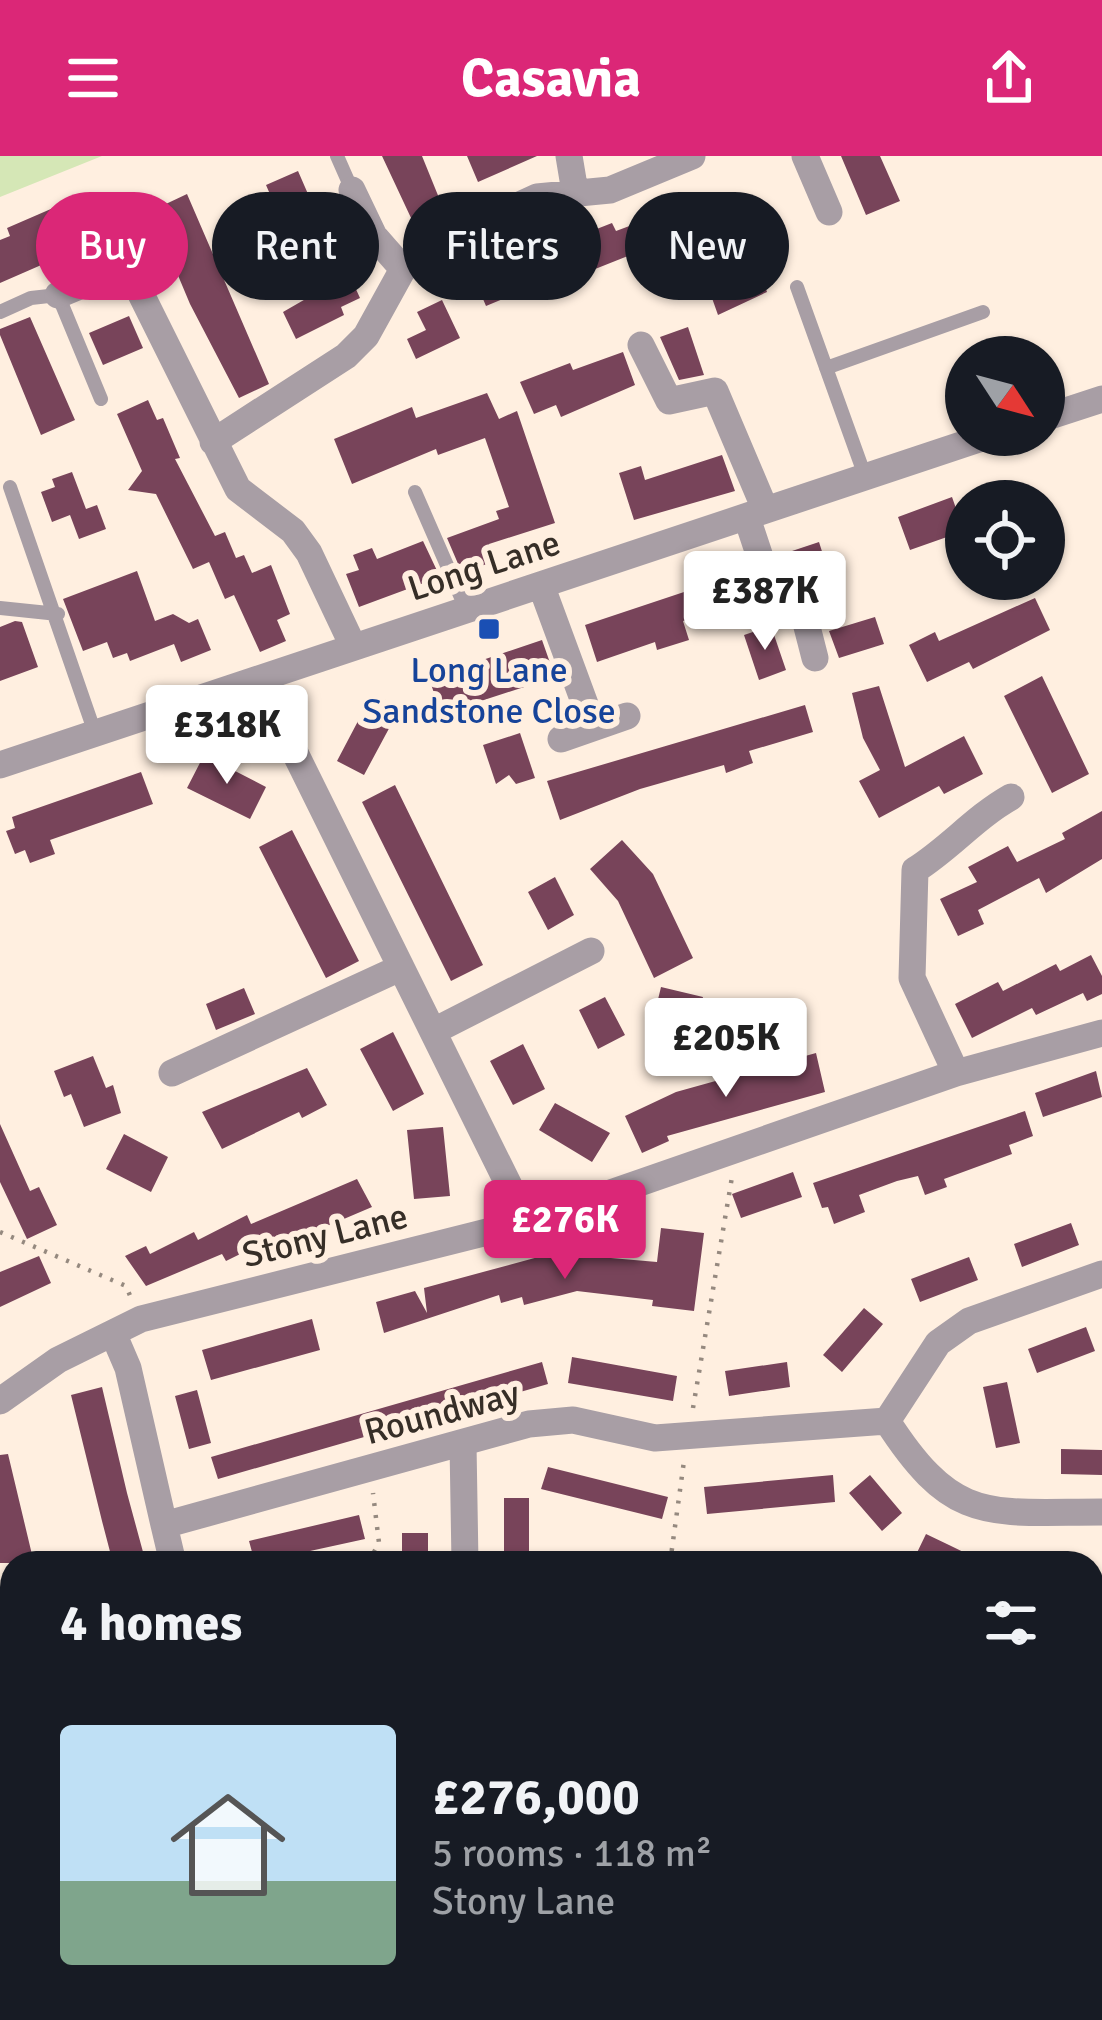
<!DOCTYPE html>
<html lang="en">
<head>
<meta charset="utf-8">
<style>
  :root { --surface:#171b24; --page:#20242c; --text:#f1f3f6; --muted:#9ea1a6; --line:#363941; --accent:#db2777 }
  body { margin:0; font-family:Signika,sans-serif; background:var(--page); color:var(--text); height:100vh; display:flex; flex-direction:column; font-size:45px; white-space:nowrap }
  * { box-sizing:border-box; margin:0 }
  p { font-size:39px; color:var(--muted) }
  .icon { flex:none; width:66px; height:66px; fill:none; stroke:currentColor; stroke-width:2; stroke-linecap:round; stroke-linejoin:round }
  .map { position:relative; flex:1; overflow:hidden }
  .sheet { position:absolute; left:0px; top:1395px; width:1104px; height:471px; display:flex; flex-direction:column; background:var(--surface); border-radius:36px 36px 0 0; box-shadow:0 3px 9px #0004 }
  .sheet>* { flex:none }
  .hud { position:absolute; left:36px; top:36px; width:1032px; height:108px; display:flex; gap:24px }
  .needle { width:78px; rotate:126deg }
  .fabs { position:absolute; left:945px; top:180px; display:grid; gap:24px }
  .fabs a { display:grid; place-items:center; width:120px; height:120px; border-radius:50%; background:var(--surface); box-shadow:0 3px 9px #0004; font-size:60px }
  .price { position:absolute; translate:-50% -102px; padding:0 27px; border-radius:12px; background:#fff; color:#222; font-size:39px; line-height:78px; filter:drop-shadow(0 3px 6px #0008) }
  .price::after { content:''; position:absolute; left:50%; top:72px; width:36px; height:27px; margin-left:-18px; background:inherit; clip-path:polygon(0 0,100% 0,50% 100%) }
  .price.current { background:var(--accent); color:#fff }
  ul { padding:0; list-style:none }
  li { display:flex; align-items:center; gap:36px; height:300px; padding:0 60px }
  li+li { border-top:3px solid var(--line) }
  li span { display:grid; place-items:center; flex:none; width:336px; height:240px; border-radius:12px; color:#555 }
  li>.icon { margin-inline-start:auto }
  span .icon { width:144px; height:144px; fill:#fffc; stroke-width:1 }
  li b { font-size:51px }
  h2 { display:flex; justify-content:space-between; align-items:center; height:144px; padding:0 60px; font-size:51px }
  .tag { padding:0 42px; border-radius:54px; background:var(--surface); box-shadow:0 3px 9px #0004; font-size:42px; line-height:108px }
  .tag.current { background:var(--accent); color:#fff }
  header { display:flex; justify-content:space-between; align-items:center; height:156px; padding:0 60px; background:var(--accent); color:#fff; font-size:54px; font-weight:800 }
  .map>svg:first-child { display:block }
  .green { fill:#d5e7b6 }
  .building { fill:#78445a }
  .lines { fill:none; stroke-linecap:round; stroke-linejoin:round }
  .path { stroke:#95897f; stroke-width:4.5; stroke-dasharray:3 9; stroke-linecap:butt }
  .service { stroke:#a89ea5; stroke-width:14 }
  .minor { stroke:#a89ea5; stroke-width:27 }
  .transit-dot { fill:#1a4fb4; stroke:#ffefe0; stroke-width:4.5 }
  .labels { text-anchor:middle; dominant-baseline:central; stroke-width:12; stroke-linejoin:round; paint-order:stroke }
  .street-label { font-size:36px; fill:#362e27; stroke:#ffefe0 }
  .transit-label { font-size:36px; fill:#164399; stroke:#ffefe0 }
</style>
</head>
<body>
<header><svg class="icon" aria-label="menu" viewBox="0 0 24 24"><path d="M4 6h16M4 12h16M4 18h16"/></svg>Casavia<svg class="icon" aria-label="share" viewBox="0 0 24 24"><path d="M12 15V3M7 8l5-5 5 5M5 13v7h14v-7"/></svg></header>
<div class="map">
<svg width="1102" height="1864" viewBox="0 0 1102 1864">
  <rect width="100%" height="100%" fill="#ffefe0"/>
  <!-- green -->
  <path class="green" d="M 0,0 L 102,0 L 0,41 Z
    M 492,1854 L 1078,1854 L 1078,1864 L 493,1864 Z"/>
  <!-- building -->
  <path class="building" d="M 382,0 L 422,0 L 448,64 L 419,79 Z
    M 467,0 L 537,0 L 478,26 Z
    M 841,0 L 880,0 L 900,45 L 866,59 Z
    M 298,15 L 328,84 L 296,98 L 266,29 Z
    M 187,38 L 269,228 L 239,242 L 190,148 L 151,55 Z
    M 717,40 L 728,66 L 656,97 L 653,90 L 570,123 L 567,116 L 486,150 L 472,117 L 530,91 L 533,98 L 612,67 L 616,75 L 659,59 L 661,65 Z
    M 67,46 L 71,56 L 79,52 L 94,86 L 0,127 L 0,84 L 10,80 L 7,72 Z
    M 758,109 L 767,136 L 718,159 L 707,128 Z
    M 349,118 L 360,142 L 341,151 L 344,159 L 296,183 L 283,156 Z
    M 442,144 L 460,182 L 416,203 L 407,183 L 426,174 L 417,156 Z
    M 129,160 L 143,192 L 103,209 L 89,177 Z
    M 30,161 L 75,264 L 41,279 L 0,179 L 0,173 Z
    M 688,171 L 704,219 L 679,224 L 660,181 Z
    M 623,196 L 635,229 L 561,261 L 556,249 L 534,258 L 520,226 L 570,207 L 573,214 Z
    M 487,237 L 499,263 L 517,255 L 555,367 L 489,388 L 495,405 L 462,417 L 447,382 L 499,363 L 496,355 L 509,351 L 485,282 L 438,299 L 436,293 L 352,328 L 334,283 L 412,251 L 416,262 Z
    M 148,244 L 157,264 L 163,262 L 180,302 L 175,303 L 215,380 L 225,376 L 236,402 L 244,399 L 252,417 L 271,409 L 290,458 L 277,464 L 286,485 L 260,496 L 234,439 L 225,443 L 209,406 L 193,413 L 156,338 L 128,334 L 142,315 L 117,258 Z
    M 722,299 L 735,335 L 634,364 L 619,317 L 641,310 L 645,324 Z
    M 72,316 L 86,353 L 97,349 L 106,373 L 79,383 L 70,359 L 52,366 L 41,336 L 55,331 L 52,323 Z
    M 952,341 L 964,375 L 910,394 L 898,361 Z
    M 423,385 L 440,421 L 359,451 L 346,418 L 359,414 L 353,399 L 372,392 L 377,403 Z
    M 819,386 L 833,430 L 807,441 L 792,395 Z
    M 137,415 L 155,465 L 173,458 L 189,467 L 198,463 L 211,494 L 181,506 L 174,488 L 130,505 L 127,497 L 113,502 L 107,486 L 83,495 L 63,443 Z
    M 741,417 L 750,444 L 683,465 L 689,484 L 657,494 L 655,486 L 597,506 L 585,469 Z
    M 1035,442 L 1050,474 L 973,513 L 969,506 L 927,526 L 909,489 L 935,476 L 939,485 Z
    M 875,461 L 884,488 L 839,502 L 829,475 Z
    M 15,465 L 22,466 L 38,511 L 0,525 L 0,471 Z
    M 771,470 L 786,514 L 759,524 L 744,479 Z
    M 542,484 L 555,521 L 441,558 L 429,522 Z
    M 1042,520 L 1089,618 L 1052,637 L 1004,540 Z
    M 879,530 L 905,611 L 964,580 L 983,618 L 944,638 L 939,630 L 879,662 L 859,625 L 880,614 L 863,582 L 852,537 Z
    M 382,542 L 400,552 L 364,619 L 337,605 L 367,548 L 376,553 Z
    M 805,549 L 813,576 L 749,595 L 753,607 L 726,617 L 724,609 L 640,633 L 560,664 L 547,625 Z
    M 520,577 L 535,622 L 516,628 L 509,619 L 496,628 L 483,589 Z
    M 204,599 L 266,631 L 250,663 L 187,632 Z
    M 141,616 L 153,648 L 50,684 L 55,698 L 30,707 L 25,694 L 15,698 L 6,675 L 15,672 L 12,661 Z
    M 395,629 L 483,809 L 451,825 L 362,646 Z
    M 1102,655 L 1102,703 L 1046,737 L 1039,722 L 978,754 L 984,768 L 958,780 L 940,743 L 977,726 L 968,711 L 1008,690 L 1017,706 L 1065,683 L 1062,677 Z
    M 292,674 L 359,805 L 326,822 L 259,691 Z
    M 622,684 L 653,718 L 693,802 L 654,822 L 618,745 L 590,713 Z
    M 555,721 L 574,759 L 548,774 L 528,736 Z
    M 1091,799 L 1102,820 L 1102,838 L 1087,845 L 1083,837 L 1036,859 L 1032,852 L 972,882 L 955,848 L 998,826 L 1003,835 L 1056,808 L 1060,815 Z
    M 661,831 L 703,841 L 696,870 L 654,860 Z
    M 244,832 L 255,858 L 216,874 L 206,848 Z
    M 605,841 L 625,879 L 598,893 L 579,854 Z
    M 393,876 L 424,938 L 393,955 L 360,893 Z
    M 523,888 L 545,933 L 513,949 L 490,905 Z
    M 816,897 L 825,936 L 667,980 L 669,985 L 642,997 L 625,960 L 676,936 Z
    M 93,900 L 106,932 L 113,929 L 121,957 L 84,971 L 71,938 L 64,941 L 54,915 Z
    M 307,912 L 327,949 L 302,962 L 299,956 L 222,993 L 202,956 Z
    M 1096,915 L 1102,941 L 1043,961 L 1035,937 Z
    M 555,947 L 610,977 L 592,1006 L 539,974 Z
    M 1025,955 L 1033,980 L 1009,989 L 1012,998 L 944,1023 L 947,1031 L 925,1039 L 918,1020 L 897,1025 L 859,1039 L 865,1056 L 834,1068 L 828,1051 L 822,1052 L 813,1027 Z
    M 0,968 L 30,1035 L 39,1031 L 57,1069 L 27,1083 L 0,1026 Z
    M 443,971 L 450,1040 L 414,1043 L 407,974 Z
    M 124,978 L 168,1001 L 151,1036 L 106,1013 Z
    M 793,1016 L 802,1041 L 741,1062 L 732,1038 Z
    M 357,1023 L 372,1051 L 278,1091 L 273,1082 L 226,1105 L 222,1098 L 146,1130 L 125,1100 L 146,1090 L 150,1098 L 194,1076 L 198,1084 L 247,1059 L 251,1068 Z
    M 1071,1067 L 1079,1089 L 1022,1111 L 1014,1088 Z
    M 661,1072 L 704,1077 L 694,1155 L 652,1150 L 653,1144 L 577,1135 L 524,1149 L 522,1141 L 501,1147 L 499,1139 L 384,1177 L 376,1146 L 415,1135 L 427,1157 L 424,1132 L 553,1097 L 657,1106 Z
    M 39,1100 L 51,1127 L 0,1151 L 0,1116 Z
    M 969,1101 L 978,1124 L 920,1146 L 911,1123 Z
    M 864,1152 L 883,1168 L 842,1216 L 823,1199 Z
    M 312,1163 L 320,1194 L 211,1224 L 202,1194 Z
    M 1086,1171 L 1095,1195 L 1037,1217 L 1028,1193 Z
    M 572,1201 L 677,1220 L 673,1245 L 568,1227 Z
    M 542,1206 L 548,1228 L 218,1323 L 211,1301 Z
    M 787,1206 L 790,1231 L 729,1240 L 725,1215 Z
    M 1007,1226 L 1020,1287 L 996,1292 L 983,1231 Z
    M 102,1231 L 127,1337 L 146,1407 L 113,1407 L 102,1365 L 71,1239 Z
    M 197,1234 L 211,1287 L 189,1293 L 175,1240 Z
    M 1061,1293 L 1102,1294 L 1102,1319 L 1061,1318 Z
    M 8,1298 L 34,1407 L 0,1407 L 0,1299 Z
    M 548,1311 L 668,1341 L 662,1363 L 541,1333 Z
    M 833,1319 L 835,1346 L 707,1358 L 704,1331 Z
    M 870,1319 L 902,1357 L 882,1375 L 849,1337 Z
    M 504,1342 L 529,1342 L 529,1407 L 504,1407 Z
    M 359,1359 L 365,1383 L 255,1407 L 249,1385 Z
    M 402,1377 L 428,1377 L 428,1407 L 402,1407 Z
    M 926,1378 L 949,1389 L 986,1407 L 912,1407 Z"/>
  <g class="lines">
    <!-- path -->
    <path class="path" d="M 0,1076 L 126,1130 L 131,1142
      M 693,1252 L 732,1021
      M 368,1407 L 379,1387 L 373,1337
      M 670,1407 L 684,1305
      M 0,1716 L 12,1757
      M 0,1768 L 12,1764
      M 1092,1769 L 1094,1864
      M 40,1854 L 43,1864
      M 548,1854 L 549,1864"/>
    <!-- service -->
    <path class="service" d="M 337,0 L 352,34
      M 112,69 L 127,110
      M 797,131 L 865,320
      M 0,156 L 31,142 L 58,139 L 101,243
      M 826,212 L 983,156
      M 10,331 L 95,577
      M 415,336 L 466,453
      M 0,452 L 58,458"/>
    <!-- minor -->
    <path class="minor" d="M 569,0 L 575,36
      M 805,0 L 829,56
      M 352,34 L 374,80 L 403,113
      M 58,139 L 127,110 L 238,333 L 293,375 L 309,397 L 353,490
      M 641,189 L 669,245 L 715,235 L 765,353
      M 1044,262 L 1102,243
      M 213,286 L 346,200 L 366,180 L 403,113 L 468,73 L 537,41 L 610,34 L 692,0
      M 747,362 L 771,434 L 805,463 L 815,502
      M 541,429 L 593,570
      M 259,524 L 527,1066
      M 561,583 L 627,560
      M 0,609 L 991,279
      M 434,875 L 591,795
      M 172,917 L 400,812
      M 956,917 L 912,822 L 915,714 C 950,692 974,662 1011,641
      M 113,1177 L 128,1212 L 164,1369 L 529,1268 L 573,1264 L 655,1282 L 887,1265 C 954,1369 988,1356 1102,1356
      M 0,1245 L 58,1204 L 141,1163 L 527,1066 L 956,917 L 1102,877
      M 887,1265 L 938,1187 L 969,1165 L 1102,1118
      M 463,1288 L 465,1407
      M 164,1369 L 173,1407
      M 1092,1592 L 1102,1593
      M 237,1864 L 269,1856
      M 340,1864 L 383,1854"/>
  </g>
  <!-- markers -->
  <rect class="transit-dot" x="477" y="461" width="24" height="24" rx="6"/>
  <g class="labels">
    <!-- street labels -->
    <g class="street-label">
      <text transform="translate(484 410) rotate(-18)">Long Lane</text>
      <text transform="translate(325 1080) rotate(-14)">Stony Lane</text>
      <text transform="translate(442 1257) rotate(-15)">Roundway</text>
    </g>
    <!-- transit labels -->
    <g class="transit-label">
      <text x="489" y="514">Long Lane<tspan x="489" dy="41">Sandstone Close</tspan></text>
    </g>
  </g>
</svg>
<div class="fabs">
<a><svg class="needle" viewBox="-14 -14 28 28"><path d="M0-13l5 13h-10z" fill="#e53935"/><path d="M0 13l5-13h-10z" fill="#9ea1a6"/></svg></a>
<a><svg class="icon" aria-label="locate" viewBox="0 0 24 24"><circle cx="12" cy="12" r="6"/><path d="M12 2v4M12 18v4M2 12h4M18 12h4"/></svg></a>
</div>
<b class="price" style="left:765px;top:497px">£387K</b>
<b class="price" style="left:227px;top:631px">£318K</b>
<b class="price" style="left:726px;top:944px">£205K</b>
<b class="price current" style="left:565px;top:1126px">£276K</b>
<div class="hud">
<a class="tag current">Buy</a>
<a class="tag">Rent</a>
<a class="tag">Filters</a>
<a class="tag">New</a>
</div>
<section class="sheet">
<h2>4 homes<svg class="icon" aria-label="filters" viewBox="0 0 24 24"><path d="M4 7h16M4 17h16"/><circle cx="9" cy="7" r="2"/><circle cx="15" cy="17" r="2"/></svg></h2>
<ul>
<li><span style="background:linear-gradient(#bfe0f5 65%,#7fa58c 0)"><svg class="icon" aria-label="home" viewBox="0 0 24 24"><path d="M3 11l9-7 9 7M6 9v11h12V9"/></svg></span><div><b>£276,000</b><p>5 rooms · 118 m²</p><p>Stony Lane</p></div></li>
</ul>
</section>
</div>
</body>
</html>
